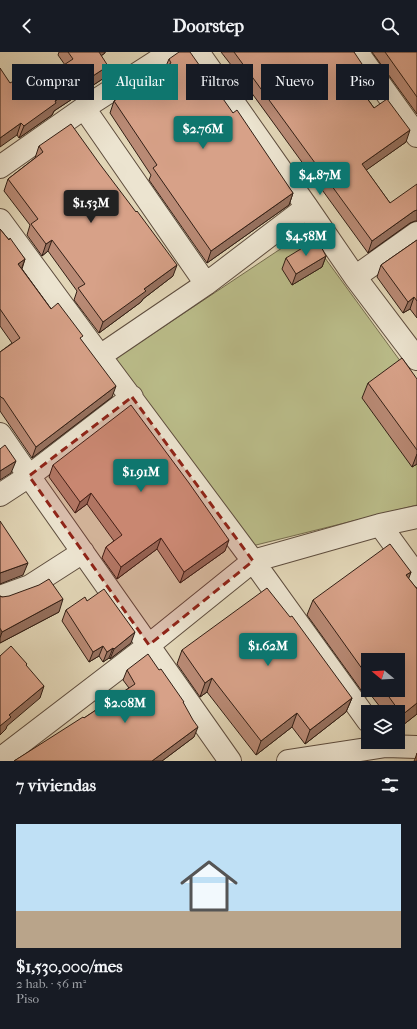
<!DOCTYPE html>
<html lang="es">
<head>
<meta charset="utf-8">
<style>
  :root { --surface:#171b24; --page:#20242c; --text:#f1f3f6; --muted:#9ea1a6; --line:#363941; --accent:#0f766e }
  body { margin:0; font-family:"IM FELL French Canon",serif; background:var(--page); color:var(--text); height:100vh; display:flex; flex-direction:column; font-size:15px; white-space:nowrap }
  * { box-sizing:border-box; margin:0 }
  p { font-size:13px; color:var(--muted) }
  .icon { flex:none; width:22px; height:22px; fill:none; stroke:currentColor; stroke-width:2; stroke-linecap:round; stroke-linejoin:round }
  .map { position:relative; height:709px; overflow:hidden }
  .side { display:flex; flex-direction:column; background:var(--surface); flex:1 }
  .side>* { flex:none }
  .guide { position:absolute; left:12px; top:12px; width:393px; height:36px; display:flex; gap:8px }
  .needle { width:26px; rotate:288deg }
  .tools { position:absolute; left:361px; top:601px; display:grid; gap:8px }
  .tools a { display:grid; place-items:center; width:44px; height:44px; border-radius:0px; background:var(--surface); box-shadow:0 4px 16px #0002; font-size:20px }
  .price { position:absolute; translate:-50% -34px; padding:0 9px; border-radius:4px; background:var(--accent); color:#fff; font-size:13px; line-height:26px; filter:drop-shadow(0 1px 2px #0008) }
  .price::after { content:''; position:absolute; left:50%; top:24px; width:12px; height:9px; margin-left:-6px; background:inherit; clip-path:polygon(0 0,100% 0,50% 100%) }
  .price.selected { background:#222; color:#fff }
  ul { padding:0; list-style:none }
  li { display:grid; align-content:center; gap:8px; height:212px; padding:0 16px }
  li+li { border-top:1px solid var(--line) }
  li span { display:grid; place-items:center; height:124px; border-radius:0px; color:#555 }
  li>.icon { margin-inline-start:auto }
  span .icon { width:72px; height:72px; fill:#fffc; stroke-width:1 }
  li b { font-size:17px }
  h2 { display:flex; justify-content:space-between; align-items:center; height:48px; padding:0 16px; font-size:17px }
  .pill { padding:0 14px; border-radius:0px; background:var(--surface); box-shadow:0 4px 16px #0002; font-size:14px; line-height:36px }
  .pill.selected { background:var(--accent); color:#fff }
  header { display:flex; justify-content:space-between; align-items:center; height:52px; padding:0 16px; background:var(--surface); font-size:18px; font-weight:700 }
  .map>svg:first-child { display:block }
  .green { fill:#babc89; stroke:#766e4f }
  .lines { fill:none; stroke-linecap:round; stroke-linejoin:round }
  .minor-casing { stroke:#5e4d3e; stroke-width:24 }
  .minor { stroke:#ece4d0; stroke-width:22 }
  .wall { fill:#b98a75; stroke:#321f15; fill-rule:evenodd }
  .shaded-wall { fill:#96715f; stroke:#321f15 }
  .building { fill:#d7a188; stroke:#321f15 }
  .marked { fill:#8f2418; fill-opacity:0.2; stroke:#8f2418; stroke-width:3; stroke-dasharray:8 5; stroke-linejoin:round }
</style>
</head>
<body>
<header><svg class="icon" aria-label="back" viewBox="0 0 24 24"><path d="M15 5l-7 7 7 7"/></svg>Doorstep<svg class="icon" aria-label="search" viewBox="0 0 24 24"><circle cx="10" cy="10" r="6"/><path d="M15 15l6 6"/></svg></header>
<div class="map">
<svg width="417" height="709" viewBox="0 0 417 709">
  <rect width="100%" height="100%" fill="#e2d6b7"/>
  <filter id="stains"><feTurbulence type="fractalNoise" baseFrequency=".005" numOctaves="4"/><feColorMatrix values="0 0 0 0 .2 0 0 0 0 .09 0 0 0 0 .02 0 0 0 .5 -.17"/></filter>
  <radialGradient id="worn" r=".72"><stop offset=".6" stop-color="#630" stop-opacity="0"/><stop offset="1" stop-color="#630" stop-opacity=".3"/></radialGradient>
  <!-- green -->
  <path class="green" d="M 306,180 L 417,332 L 417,453 L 252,494 L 115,307 Z"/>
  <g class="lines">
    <!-- minor casing -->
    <g class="minor-casing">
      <path id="minor" d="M 198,0 L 307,155 L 355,225 L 417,307
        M 357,0 L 417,84
        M 84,56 L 206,232
        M 0,115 L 84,56 L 171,0
        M 0,168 L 100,304 L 253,509 L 368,669
        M 355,225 L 417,181
        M 100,304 L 206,232 L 307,155
        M 0,382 L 29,424 L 230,709
        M 0,443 L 29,424 L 132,345
        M 380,473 L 417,524
        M 0,545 L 30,534 L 83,500
        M 0,707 L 149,593 L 253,509 L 380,473 L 417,465
        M 288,709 L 386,694 L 417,695"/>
    </g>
    <!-- minor -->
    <use href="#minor" class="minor"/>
  </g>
  <!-- wall -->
  <path class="wall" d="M 59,0 L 105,0 L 105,1 L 101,4 L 104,26 L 54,59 L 52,63 L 19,86 L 17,83 L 10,31 L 27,37 L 65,13 L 58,3 Z
    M 221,0 L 354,0 L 362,29 L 357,32 L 374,56 L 406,90 L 366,118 L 390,151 L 415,169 L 410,171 L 368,201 L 235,18 Z
    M 372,0 L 417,0 L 417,62 Z
    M 169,7 L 233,61 L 293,141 L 289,153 L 207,211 L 149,128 L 151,123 L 110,61 L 114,49 L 166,14 Z
    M 39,94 L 173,224 L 143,247 L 141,250 L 99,281 L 74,248 L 77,239 L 48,199 L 42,204 L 27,183 L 30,173 L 4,139 L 8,127 L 35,106 Z
    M 0,177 L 25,207 L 22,217 L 51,257 L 81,288 L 112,345 L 32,406 L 0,359 L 0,300 L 12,291 L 0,274 Z
    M 417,188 L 417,266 L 410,257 L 403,261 L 377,225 L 381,213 Z
    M 326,204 L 322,215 L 292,233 L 282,217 L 286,206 Z
    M 417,327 L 417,412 L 412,415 L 362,346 L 368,331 Z
    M 53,413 L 225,499 L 180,531 L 157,497 L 117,527 L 102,506 L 106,495 L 114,489 L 87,452 L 75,461 L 49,425 Z
    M 411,520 L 408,526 L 417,537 L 417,662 L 398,677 L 398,660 L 384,660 L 370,642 L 366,645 L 307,563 L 313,548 ZM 368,608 L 398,638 L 368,638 Z
    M 0,544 L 2,545 L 59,560 L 0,591 Z
    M 87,549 L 131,591 L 110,607 L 109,606 L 103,610 L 99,604 L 89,610 L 62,569 L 66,558 Z
    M 182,598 L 352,646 L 346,660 L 305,692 L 292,675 L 256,703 L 207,640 L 200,645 L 177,612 Z
    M 127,618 L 159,618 L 183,651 L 194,685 L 162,709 L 14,709 L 84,666 L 129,636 L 123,628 Z
    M 417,701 L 417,709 L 414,709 L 415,707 Z"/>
  <!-- shaded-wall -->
  <path class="shaded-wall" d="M 96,0 L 105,0 L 105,1 L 93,9 Z
    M 108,14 L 104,26 L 54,59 L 52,63 L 19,86 L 24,74 L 55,49 Z
    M 366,18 L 362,29 L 349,38 L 353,27 Z
    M 21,71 L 17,83 L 0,95 L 0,86 Z
    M 410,78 L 406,90 L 358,124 L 362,112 Z
    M 293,141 L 289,153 L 207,211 L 211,199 Z
    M 417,158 L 417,169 L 415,169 L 410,171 L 368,201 L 372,189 L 414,159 Z
    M 52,188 L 48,199 L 42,204 L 46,192 Z
    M 326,204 L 322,215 L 292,233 L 296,222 Z
    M 25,207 L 21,218 L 18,212 Z
    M 177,213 L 173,224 L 143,247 L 141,250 L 99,281 L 103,270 L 144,237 Z
    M 414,245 L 410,257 L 403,261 L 408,250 Z
    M 116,334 L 112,345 L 32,406 L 36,395 Z
    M 417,402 L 417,412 L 412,415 Z
    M 16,409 L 11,421 L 0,428 L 0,419 Z
    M 91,441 L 87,452 L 75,461 L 80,450 Z
    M 161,486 L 157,497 L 117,527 L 121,515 Z
    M 229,488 L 225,499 L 180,531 L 184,520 Z
    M 28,511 L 23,523 L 0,532 L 0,521 Z
    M 411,520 L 406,534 L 406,523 Z
    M 63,547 L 59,560 L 0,591 L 0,586 L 2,580 Z
    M 135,580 L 131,591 L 110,607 L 114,597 Z
    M 103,594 L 99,604 L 89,610 L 93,600 Z
    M 113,596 L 109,606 L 103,610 L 107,600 Z
    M 212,626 L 207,640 L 200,645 L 205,631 Z
    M 44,634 L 40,646 L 7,674 L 6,677 L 0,683 L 0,674 L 9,663 Z
    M 369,638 L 372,638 L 370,642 L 366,645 Z
    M 352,646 L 346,660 L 305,692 L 310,678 Z
    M 417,651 L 417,662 L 398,677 L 398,675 L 402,663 Z
    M 297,661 L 292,675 L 256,703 L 261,689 Z
    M 198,675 L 194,685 L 162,709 L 152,709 Z"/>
  <!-- building -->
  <path class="building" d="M 68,0 L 99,0 L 108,14 L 55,49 L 56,51 L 24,74 L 21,71 L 0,86 L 0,16 L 10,31 L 19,26 L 27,37 L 73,7 Z
    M 179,0 L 190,0 L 233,61 L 237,58 L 293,141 L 211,199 L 153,116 L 157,113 L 114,49 L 171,11 L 169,7 Z
    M 234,0 L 354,0 L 366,18 L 353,27 L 374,56 L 387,47 L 410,78 L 362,112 L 390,151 L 417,132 L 417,158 L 414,159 L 372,189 Z
    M 385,0 L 417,0 L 417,45 Z
    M 71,72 L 99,111 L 136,160 L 137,159 L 177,213 L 144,237 L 146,239 L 103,270 L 78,236 L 85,232 L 52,188 L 46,192 L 31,172 L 38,167 L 8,127 L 43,100 L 39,94 Z
    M 0,177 L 9,188 L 10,186 L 25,207 L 18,212 L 51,257 L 58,251 L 83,284 L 80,286 L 116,334 L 36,395 L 3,346 L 2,346 L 0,344 L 0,300 L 20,286 L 0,257 Z
    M 317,187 L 326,204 L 296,222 L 286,206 Z
    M 417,188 L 417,249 L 414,245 L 408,250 L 381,213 Z
    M 402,306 L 417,327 L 417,398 L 368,331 Z
    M 131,353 L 189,431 L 229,488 L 184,520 L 161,486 L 121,515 L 106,495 L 122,483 L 91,441 L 80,450 L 53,413 Z
    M 5,393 L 16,409 L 0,419 L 0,397 Z
    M 0,469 L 28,511 L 0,521 Z
    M 390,492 L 411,520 L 406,523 L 417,537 L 417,651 L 402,663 L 384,638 L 398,638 L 398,608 L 368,608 L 368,625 L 313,548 Z
    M 49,527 L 63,547 L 2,580 L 0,576 L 0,544 L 2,545 L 9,544 L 39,533 Z
    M 267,536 L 290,565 L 292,564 L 352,646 L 310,678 L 297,661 L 261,689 L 212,626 L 205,631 L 182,598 Z
    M 104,537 L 135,580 L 114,597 L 113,596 L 107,600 L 103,594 L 93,600 L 66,558 L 85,545 L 87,549 Z
    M 11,594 L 27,612 L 26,613 L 44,634 L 9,663 L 11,665 L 0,674 L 0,604 Z
    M 148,602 L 159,618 L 161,617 L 184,650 L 183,650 L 193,668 L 198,675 L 152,709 L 14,709 L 83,665 L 84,666 L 135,632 L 127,618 Z"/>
  <!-- marked area -->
  <path class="marked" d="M 132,345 L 253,509 L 149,593 L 29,424 Z"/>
  <rect width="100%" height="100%" filter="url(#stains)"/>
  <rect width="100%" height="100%" fill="url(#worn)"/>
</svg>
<div class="tools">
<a><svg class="needle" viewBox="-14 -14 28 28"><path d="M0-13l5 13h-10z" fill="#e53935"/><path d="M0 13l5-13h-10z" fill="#9ea1a6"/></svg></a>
<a><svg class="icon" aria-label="layers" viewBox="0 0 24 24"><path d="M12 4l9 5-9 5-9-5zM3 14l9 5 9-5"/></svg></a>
</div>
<b class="price" style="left:203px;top:98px">$2.76M</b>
<b class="price" style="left:320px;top:144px">$4.87M</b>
<b class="price selected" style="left:91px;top:172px">$1.53M</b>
<b class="price" style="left:306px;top:205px">$4.58M</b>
<b class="price" style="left:141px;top:441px">$1.91M</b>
<b class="price" style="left:268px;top:615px">$1.62M</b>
<b class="price" style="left:125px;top:672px">$2.08M</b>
<div class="guide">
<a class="pill">Comprar</a>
<a class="pill selected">Alquilar</a>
<a class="pill">Filtros</a>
<a class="pill">Nuevo</a>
<a class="pill">Piso</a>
</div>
</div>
<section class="side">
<h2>7 viviendas<svg class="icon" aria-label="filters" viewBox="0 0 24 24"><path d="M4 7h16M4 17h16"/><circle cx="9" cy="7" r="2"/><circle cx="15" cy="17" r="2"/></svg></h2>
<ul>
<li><span style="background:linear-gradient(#bfe0f5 70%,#b9a48a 0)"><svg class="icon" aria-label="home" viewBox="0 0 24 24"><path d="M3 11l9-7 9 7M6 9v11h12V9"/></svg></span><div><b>$1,530,000/mes</b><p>2 hab. · 56 m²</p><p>Piso</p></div></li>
</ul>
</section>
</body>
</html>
